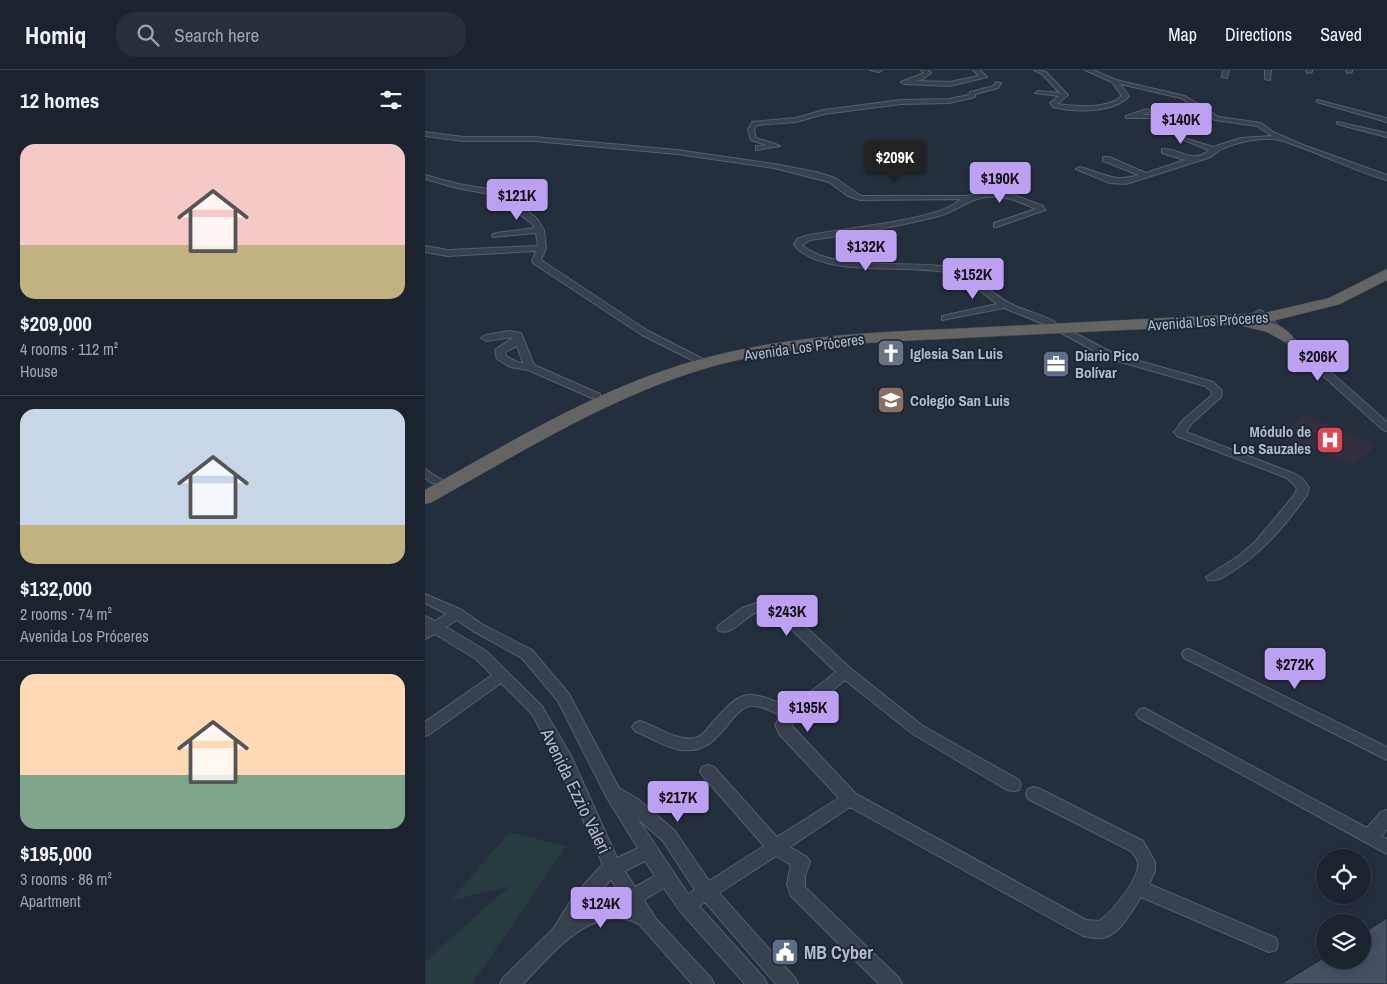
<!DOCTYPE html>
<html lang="en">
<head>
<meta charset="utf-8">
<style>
  :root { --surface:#1b232e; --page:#282f3a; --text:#f1f3f6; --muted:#a0a4aa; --line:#39404a; --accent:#bca0f2 }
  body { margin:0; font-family:"Archivo Narrow",sans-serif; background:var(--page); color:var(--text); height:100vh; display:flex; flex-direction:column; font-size:19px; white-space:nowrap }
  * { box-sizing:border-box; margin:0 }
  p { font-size:16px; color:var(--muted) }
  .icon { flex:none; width:28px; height:28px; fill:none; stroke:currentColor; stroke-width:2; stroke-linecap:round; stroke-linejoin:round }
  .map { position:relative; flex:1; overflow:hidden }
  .side { display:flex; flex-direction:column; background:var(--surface); width:425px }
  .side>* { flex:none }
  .buttons { position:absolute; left:891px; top:779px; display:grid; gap:10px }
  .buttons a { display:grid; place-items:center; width:55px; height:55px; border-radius:50%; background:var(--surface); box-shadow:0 2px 12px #0003,0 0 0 1px var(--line); font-size:25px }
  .price { position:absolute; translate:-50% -42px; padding:0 11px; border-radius:5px; background:var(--accent); color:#111; font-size:16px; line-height:32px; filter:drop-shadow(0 1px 2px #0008) }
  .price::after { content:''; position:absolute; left:50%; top:30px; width:15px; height:11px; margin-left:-8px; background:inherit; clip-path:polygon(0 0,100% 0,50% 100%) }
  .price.active { background:#222; color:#fff }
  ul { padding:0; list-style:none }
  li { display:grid; align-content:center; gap:10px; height:265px; padding:0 20px }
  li+li { border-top:1px solid var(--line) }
  li span { display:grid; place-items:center; height:155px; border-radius:15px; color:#555 }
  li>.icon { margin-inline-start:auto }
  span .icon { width:90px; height:90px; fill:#fffc; stroke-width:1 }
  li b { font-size:21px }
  h2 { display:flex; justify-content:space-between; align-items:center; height:60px; padding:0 20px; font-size:21px }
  header { display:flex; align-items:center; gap:30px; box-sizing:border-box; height:70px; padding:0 25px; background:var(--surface); border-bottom:1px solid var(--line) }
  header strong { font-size:24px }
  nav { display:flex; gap:28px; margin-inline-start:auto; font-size:18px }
  .search { width:350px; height:45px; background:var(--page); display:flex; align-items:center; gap:12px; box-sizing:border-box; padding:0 18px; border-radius:20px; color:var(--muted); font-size:19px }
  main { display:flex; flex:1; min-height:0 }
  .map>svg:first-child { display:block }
  .medical { fill:#32303f }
  .green { fill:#263c3f }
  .building { fill:#455162; stroke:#1f2835 }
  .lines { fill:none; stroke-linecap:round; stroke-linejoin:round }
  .minor-casing { stroke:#565f6c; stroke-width:2 }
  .trunk-casing { stroke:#434c59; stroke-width:1 }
  .minor { fill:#38414e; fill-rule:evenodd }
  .trunk { fill:#656462; fill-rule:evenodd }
  .labels { text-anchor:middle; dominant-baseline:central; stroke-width:4; stroke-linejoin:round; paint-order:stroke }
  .street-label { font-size:15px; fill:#b4bcc9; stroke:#1d2633 }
  .poi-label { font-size:15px; font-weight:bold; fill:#b4bcc9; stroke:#1d2633; text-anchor:start }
  .near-street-label { font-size:18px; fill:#b4bcc9; stroke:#1d2633 }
  .near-poi-label { font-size:18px; font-weight:bold; fill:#b4bcc9; stroke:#1d2633; text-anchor:start }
</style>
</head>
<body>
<header>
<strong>Homiq</strong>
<div class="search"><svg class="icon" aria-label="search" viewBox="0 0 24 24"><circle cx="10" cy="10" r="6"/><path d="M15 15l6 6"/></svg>Search here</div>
<nav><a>Map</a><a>Directions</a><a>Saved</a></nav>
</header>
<main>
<section class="side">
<h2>12 homes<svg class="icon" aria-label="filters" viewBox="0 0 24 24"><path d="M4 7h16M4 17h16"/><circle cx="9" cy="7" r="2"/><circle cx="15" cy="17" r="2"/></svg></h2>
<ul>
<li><span style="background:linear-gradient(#f6c9c9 65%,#c2b280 0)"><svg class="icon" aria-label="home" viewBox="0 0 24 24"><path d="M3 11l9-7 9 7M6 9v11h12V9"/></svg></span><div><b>$209,000</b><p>4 rooms · 112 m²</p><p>House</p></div></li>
<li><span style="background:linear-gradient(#c9d6e8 75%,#c2b280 0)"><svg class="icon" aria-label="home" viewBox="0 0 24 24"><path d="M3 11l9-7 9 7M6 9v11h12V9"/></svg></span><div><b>$132,000</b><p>2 rooms · 74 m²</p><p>Avenida Los Próceres</p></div></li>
<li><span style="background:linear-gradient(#ffd9b3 65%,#7fa58c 0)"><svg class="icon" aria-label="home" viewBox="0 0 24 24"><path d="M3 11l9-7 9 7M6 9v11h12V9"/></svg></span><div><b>$195,000</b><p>3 rooms · 86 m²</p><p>Apartment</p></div></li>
</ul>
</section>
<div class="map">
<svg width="962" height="914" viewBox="0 0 962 914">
  <rect width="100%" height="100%" fill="#242f3e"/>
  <!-- medical -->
  <path class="medical" d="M 879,344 L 952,375 L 928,395 L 857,365 Z"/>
  <!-- green -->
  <path class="green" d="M 85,762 L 141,776 L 47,914 L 0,914 L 0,891 L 85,816 L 25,831 Z"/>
  <!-- building -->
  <path class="building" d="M 962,848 L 962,914 L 856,914 L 900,887 L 900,890 L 938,890 L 938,863 Z"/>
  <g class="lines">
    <!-- minor casing -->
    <g class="minor-casing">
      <path id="minor" d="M 445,0 L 457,0 L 454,2 Z
        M 496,0 L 503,0 L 506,3 L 498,9 L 492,11 L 525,12 L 554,6 L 548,0 L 555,0 L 562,7 L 525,16 L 479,14 L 476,12 L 499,3 Z
        M 609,0 L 621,2 L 643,25 L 632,34 C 652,36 681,40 697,26 L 687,12 L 660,0 L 668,0 L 691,10 L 760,26 L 794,47 L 836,53 L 848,62 L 878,75 L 962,105 L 962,110 C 926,100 893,82 858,71 C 840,65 799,73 786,87 L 701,114 L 685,113 L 651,99 L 655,97 C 678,103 689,113 714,105 L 678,91 L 678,87 L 684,87 L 721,103 L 760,90 L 737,83 L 737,79 C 755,78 768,95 784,80 L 759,70 L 759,68 L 788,77 L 816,68 L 847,66 L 832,56 L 790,50 L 770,37 L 764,47 L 762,48 L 701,48 L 701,46 L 722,39 L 724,40 L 724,42 L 717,45 L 760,44 L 765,34 L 756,28 L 695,14 L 704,26 C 687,44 650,42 628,37 L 625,33 L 634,26 L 610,23 L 613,21 L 635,23 L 617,4 Z
        M 798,0 L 804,0 L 802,8 L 797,7 Z
        M 840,0 L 846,0 L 845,10 L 840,9 Z
        M 881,0 L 887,0 L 887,2 L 882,3 Z
        M 921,0 L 927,0 L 927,2 L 922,3 Z
        M 571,12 L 576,13 L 573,18 L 550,24 L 550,27 L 524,33 L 476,34 L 399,44 L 371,52 L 332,55 L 329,60 L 331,68 L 353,75 L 355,76 L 331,80 L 331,76 L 341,75 L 326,70 L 323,60 L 327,52 L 371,48 L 399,40 L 476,30 L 524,29 L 544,25 L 545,22 L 569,16 Z
        M 892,30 L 962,48 L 962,52 L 892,32 Z
        M 912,52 L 962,63 L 962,67 L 912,54 Z
        M 0,62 L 38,67 L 109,67 L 252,80 L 349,94 L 391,102 L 410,108 L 436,126 L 540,126 L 571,122 L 589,125 L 618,136 L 620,140 L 572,157 L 569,157 L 569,153 L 611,139 C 595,132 580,125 563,127 C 544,128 533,141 514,146 C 471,157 428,164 385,170 L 377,175 C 407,202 483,190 523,197 C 550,202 565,224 588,235 C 602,242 623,245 634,255 L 629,258 L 626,257 L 579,238 L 517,250 L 517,246 L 572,234 C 557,223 543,208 524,203 C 483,193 397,209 369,175 L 372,169 L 380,166 C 410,159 520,150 535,129 L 435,130 L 423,126 L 404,112 L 349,98 L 252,84 L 109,71 L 38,71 L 0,66 Z
        M 0,105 L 33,114 L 75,121 L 84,126 L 112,149 L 119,160 L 121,178 L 116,190 L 223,261 L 280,290 L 279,292 L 271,292 L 217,265 L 108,193 L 107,191 L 111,181 L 23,186 L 0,182 L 0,176 L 23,180 L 113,176 L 111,163 L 68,167 L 67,165 L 71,163 L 110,158 L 106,153 L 70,125 L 32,118 L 0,109 Z
        M 834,240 L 837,241 L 962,352 L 962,361 L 958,360 L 831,245 L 829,243 Z
        M 636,256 L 690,284 L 788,312 L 797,321 L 796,327 L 766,354 L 761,362 L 870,404 L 878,409 L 884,418 L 882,425 C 860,456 837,483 805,503 C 798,507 792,512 783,510 L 781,507 L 815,485 L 831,471 L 870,424 L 872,418 L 862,408 L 752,366 L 749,362 L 758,350 L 786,326 L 787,322 L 780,316 L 682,288 L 633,261 L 633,257 Z
        M 84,261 L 96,263 L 109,295 L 175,324 L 175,328 L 167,328 L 103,300 L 85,297 L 72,289 L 70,281 L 71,279 L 89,267 L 61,271 L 56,268 L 61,265 ZM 92,276 L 98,293 L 92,292 L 81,286 L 80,282 Z
        M 0,399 L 17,410 L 15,413 L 7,413 L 0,408 Z
        M 0,524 L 37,540 L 58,555 L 107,580 L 144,624 L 194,718 L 213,729 L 250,761 L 284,811 L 339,776 L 277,705 L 275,701 L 277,697 L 283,695 L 289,697 L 352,767 L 414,728 L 355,665 L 350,655 L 356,646 C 348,642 336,635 327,636 C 304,636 298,685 256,680 C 241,678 224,667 210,661 L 207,657 L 210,653 L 215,651 C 232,656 252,672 270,668 C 278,666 282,659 287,653 C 320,616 322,621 366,637 L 411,602 L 348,542 C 344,542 340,540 336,541 C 321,543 310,566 294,561 L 292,558 L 294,555 L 317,538 L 331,533 L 336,531 L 357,535 L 425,598 L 498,656 L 594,710 L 596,715 L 594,720 L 588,721 L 582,720 L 488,664 L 420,610 L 366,655 L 431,724 L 661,850 L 674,851 C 686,843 714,810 713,794 C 713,789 709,785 706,781 L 603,729 L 601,724 L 603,719 L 609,717 L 615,719 L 718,771 L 730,792 L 730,801 L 724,814 L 851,868 L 853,874 L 851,880 L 844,882 L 716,827 C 707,840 696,864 678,868 C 672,869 664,867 658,866 L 425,737 L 365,777 L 382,787 L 385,792 L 380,806 L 380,817 L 474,908 L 477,914 L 454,914 L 366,826 L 362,814 L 366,795 L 351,786 L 294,823 L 370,908 L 373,914 L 351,914 L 280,832 L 274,836 L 339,908 L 342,914 L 320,914 L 255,841 L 239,818 L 219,830 L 231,849 L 286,908 L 289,914 L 267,914 L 214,854 C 169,830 126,885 98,914 L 75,914 L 78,908 L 128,859 L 149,826 L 174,798 L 178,795 L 130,687 L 107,644 L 76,613 L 5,664 L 0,666 L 0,652 L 67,605 L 51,589 L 10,564 L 0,569 L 0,546 L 10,551 L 21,544 L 0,533 ZM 32,550 L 48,561 L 97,588 L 133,631 L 182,728 L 213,778 L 192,788 L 146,686 L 117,636 L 61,581 L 21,557 ZM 213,749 L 238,771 L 270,820 L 263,824 ZM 220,791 L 230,806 L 210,817 L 200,801 ZM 186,809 L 195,825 L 191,831 L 176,834 L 160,840 Z
        M 764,579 L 962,677 L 962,690 L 759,588 L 757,584 L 759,580 Z
        M 719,638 L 942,758 L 956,742 L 962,740 L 962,759 L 956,766 L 962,769 L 962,784 L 714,648 L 711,644 L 714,640 Z"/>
    </g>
    <!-- trunk casing -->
    <g class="trunk-casing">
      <path id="trunk" d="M 962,199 L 962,210 L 915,234 L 843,252 C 852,254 862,259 868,267 L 866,271 L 860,272 L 842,262 L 818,256 L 817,254 C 723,259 630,263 537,268 C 453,272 367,274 285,297 C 185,326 97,382 7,432 L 0,434 L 0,420 C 88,371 175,317 273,290 C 362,265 454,262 546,258 C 644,253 742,248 840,243 L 904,228 Z"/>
    </g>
    <!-- minor -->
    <use href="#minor" class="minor"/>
    <!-- trunk -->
    <use href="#trunk" class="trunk"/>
  </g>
  <!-- icons -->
  <defs>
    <g id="church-square" transform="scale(1.4375)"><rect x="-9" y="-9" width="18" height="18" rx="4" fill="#6b7280" stroke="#1d2633"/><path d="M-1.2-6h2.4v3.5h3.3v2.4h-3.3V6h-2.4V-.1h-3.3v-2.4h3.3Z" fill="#fff"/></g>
    <g id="office-square" transform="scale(1.4375)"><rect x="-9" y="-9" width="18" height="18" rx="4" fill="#5c6f8a" stroke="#1d2633"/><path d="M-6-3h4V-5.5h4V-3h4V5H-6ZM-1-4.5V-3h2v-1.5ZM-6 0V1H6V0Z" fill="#fff"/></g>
    <g id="school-square" transform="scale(1.4375)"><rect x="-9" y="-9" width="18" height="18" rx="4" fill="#8d6e63" stroke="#1d2633"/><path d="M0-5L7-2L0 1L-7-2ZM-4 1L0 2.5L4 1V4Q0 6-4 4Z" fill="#fff"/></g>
    <g id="hospital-square" transform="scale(1.4375)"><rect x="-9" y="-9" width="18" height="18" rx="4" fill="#e0444e" stroke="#1d2633"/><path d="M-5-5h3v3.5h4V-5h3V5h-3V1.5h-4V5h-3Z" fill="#fff"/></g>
    <g id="civic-square" transform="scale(1.4375)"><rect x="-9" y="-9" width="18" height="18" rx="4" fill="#5c6f8a" stroke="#1d2633"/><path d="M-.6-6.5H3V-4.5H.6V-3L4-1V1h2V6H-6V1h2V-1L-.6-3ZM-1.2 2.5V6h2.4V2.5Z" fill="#fff"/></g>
  </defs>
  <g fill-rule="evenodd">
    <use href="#church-square" x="466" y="283"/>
    <use href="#office-square" x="631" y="294"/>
    <use href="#school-square" x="466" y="330"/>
    <use href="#hospital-square" x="905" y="370"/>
    <use href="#civic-square" x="360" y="882"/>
  </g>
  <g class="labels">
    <!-- street labels -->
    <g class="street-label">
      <text transform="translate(783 251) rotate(-4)">Avenida Los Próceres</text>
      <text transform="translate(379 277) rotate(-8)">Avenida Los Próceres</text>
    </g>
    <!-- poi labels -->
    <g class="poi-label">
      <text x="485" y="283">Iglesia San Luis</text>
      <text x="650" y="285">Diario Pico<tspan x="650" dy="17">Bolívar</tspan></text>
      <text x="485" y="330">Colegio San Luis</text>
      <text x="886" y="361" text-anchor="end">Módulo de<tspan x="886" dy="17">Los Sauzales</tspan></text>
    </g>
    <!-- near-street labels -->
    <g class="near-street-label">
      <text transform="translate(151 721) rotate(64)">Avenida Ezzio Valeri</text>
    </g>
    <!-- near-poi labels -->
    <g class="near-poi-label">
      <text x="379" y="882">MB Cyber</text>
    </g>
  </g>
</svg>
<div class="buttons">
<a><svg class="icon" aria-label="locate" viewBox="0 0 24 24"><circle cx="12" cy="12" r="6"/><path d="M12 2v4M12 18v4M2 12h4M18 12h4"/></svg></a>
<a><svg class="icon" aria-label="layers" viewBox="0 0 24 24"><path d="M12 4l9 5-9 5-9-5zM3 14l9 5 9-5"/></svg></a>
</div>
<b class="price" style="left:756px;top:75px">$140K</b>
<b class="price active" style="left:470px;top:113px">$209K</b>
<b class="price" style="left:575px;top:134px">$190K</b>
<b class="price" style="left:92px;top:151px">$121K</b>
<b class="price" style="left:441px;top:202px">$132K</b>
<b class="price" style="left:548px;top:230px">$152K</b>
<b class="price" style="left:893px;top:312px">$206K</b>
<b class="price" style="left:362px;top:567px">$243K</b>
<b class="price" style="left:870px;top:620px">$272K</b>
<b class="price" style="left:383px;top:663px">$195K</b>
<b class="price" style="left:253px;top:753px">$217K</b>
<b class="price" style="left:176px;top:859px">$124K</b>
</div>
</main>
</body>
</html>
